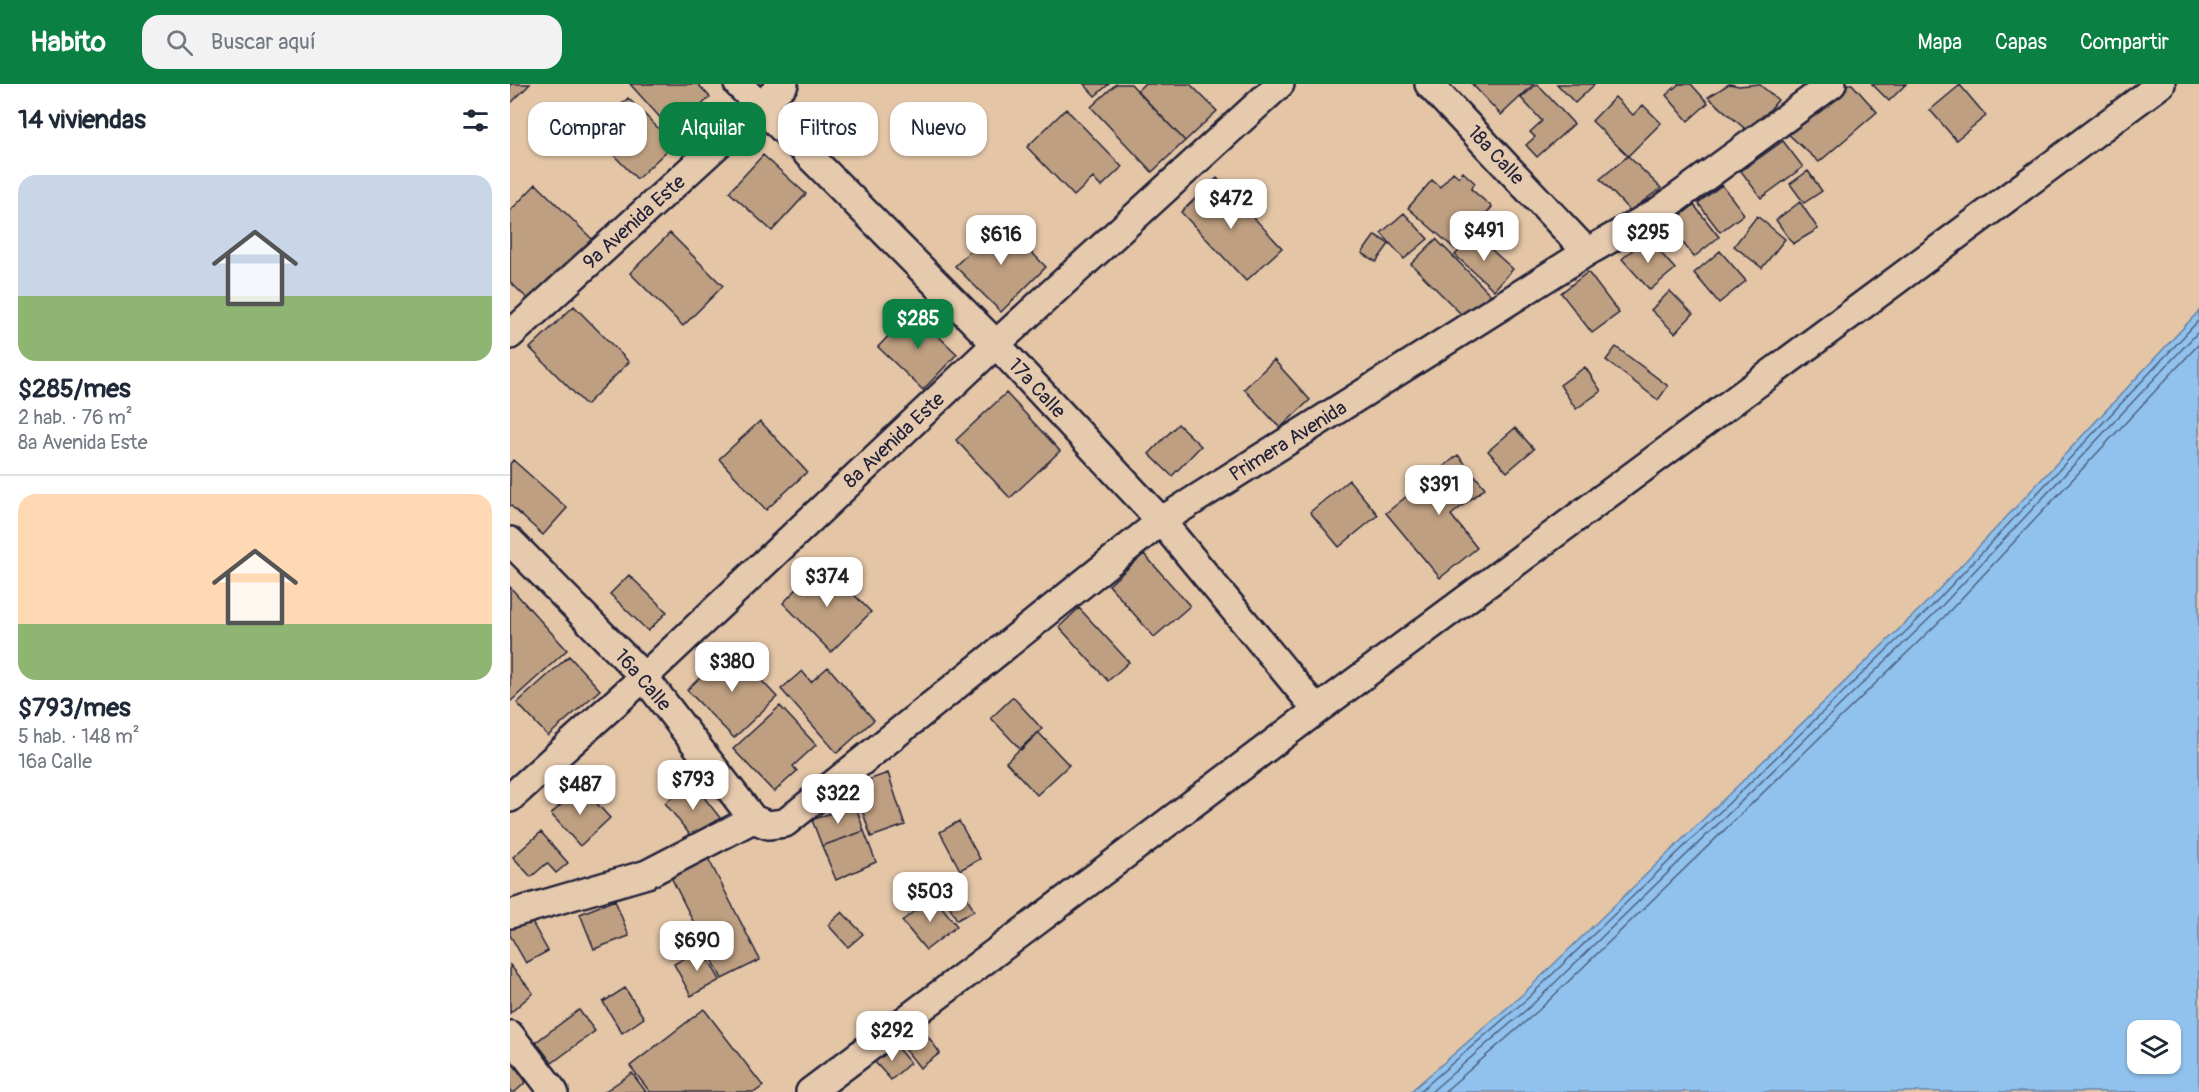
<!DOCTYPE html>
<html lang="es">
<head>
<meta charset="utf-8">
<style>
  :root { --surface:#fff; --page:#f2f2f3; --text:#1f2937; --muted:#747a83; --line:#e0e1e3; --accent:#0b8043 }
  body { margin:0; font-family:Pangolin,sans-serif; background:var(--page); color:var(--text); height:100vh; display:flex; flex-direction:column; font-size:22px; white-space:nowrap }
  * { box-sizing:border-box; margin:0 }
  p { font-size:20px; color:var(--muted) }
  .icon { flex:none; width:33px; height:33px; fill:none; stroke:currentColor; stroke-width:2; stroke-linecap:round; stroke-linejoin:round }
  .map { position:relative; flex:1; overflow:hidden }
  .details { display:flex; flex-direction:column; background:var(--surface); width:510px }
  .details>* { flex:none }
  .top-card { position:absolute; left:18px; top:18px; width:570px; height:54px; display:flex; gap:12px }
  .tools { position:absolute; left:1617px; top:936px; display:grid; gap:12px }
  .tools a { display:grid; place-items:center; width:54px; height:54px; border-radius:12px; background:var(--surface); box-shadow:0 2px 4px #0004; font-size:30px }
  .price { position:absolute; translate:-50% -51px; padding:0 14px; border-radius:12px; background:#fff; color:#222; font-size:20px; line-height:39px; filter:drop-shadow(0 2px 3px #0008) }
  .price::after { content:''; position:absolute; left:50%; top:36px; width:18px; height:14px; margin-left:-9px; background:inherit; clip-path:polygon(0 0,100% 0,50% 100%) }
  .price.active { background:var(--accent); color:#fff }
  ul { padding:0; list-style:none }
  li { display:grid; align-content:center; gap:12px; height:318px; padding:0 18px }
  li+li { border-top:2px solid var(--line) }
  li span { display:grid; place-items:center; height:186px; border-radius:18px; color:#555 }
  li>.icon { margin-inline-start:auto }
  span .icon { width:108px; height:108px; fill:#fffc; stroke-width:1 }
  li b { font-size:26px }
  h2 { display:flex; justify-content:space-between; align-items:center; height:72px; padding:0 18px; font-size:26px }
  .tag { padding:0 21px; border-radius:18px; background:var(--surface); box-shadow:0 2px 4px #0004; font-size:21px; line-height:54px }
  .tag.active { background:var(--accent); color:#fff }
  header { display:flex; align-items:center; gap:36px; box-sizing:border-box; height:84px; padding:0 30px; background:var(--accent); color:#fff }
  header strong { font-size:28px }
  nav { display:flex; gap:33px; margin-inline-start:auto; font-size:21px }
  .search { width:420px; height:54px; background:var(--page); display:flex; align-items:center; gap:15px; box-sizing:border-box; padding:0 21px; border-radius:18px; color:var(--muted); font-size:22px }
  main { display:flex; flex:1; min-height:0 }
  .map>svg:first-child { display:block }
  .water { fill:#91c2ed; stroke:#6582a6; stroke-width:1.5; fill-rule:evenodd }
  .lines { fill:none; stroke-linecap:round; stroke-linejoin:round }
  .shore { stroke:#4e6282; stroke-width:1.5 }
  .building { fill:#be9f81; stroke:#22223b; stroke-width:1.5 }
  .minor-casing { stroke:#22223b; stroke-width:32 }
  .minor { stroke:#e6caad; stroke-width:27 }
  .labels { text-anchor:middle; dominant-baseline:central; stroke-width:5; stroke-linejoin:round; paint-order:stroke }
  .street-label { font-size:20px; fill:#22223b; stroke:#e6caad }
</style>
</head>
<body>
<header>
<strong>Habito</strong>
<div class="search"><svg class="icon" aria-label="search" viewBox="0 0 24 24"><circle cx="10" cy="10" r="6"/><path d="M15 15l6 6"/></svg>Buscar aquí</div>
<nav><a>Mapa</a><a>Capas</a><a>Compartir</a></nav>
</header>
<main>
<section class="details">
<h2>14 viviendas<svg class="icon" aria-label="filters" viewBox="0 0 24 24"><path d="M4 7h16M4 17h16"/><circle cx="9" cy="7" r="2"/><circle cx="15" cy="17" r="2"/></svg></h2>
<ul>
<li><span style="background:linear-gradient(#c9d6e8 65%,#8fb573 0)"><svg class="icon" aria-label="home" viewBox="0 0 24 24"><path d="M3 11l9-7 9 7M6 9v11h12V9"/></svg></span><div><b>$285/mes</b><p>2 hab. · 76 m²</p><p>8a Avenida Este</p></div></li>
<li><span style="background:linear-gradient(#ffd9b3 70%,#8fb573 0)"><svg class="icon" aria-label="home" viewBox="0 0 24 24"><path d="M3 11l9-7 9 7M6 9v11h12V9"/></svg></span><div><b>$793/mes</b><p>5 hab. · 148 m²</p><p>16a Calle</p></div></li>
</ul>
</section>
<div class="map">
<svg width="1689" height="1008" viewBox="0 0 1689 1008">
  <rect width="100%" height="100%" fill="#e4c6a7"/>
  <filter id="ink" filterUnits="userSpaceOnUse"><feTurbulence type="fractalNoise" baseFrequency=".0167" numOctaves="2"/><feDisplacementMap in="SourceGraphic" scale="12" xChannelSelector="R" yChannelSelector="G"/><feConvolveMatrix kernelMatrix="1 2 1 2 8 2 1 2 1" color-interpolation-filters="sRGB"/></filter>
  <g filter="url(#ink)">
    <!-- water -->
    <path class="water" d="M 1689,227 L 1689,1008 L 900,1008 L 1013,910 L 1417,518 ZM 1628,946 L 1660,946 L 1660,980 L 1628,980 Z"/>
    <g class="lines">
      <!-- shore -->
      <path class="shore" d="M 909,1008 L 1017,915 L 1422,522 L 1689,236
        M 921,1008 L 1023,920 L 1427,527 L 1689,247
        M 934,1008 L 1029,926 L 1433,534 L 1689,260"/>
    </g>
    <!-- building -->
    <path class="building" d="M 0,0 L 20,0 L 0,20 Z
      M 120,0 L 188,0 L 200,13 L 163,48 Z
      M 574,0 L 599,0 L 585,12 Z
      M 606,0 L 621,0 L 675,57 L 642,88 L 581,23 Z
      M 634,0 L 680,0 L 707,27 L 675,57 L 627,7 Z
      M 962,0 L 1024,0 L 991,31 Z
      M 1027,0 L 1064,40 L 1027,73 L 1016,61 L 1025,53 L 1020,48 L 1032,37 L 1011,14 Z
      M 1047,0 L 1085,0 L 1065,19 Z
      M 1169,0 L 1181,0 L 1198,19 L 1178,37 L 1156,11 Z
      M 1219,0 L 1229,2 L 1249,0 L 1268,16 L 1240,49 L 1198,13 Z
      M 1335,0 L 1342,0 L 1367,28 L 1309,78 L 1277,49 Z
      M 1362,0 L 1396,0 L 1379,17 Z
      M 1450,1 L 1476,32 L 1446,56 L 1420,26 Z
      M 1105,13 L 1123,31 L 1133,21 L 1151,39 L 1118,72 L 1082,37 Z
      M 118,14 L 164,60 L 127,95 L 82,49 Z
      M 556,25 L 612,83 L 591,103 L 583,94 L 564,112 L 517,63 Z
      M 1273,57 L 1293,83 L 1251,114 L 1231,87 Z
      M 253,71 L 296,110 L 262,147 L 219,108 Z
      M 1118,72 L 1151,104 L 1120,127 L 1090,95 Z
      M 1298,87 L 1312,107 L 1294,119 L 1280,100 Z
      M 943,88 L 949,93 L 953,88 L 965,99 L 961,105 L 982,123 L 945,165 L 898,124 L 922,96 L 930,103 Z
      M 707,94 L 772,164 L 736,197 L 671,128 Z
      M 26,100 L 82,155 L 20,217 L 0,198 L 0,127 Z
      M 1212,101 L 1234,130 L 1210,148 L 1188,119 Z
      M 1290,118 L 1308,145 L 1283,160 L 1266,136 Z
      M 1184,121 L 1209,153 L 1184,173 L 1159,141 Z
      M 894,129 L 918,155 L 894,175 L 871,149 Z
      M 1247,132 L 1275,155 L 1252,184 L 1224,162 Z
      M 491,137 L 536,183 L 491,228 L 445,182 Z
      M 160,149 L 213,202 L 173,242 L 120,189 Z
      M 964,150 L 1003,185 L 984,206 L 945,171 Z
      M 865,151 L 879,160 L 866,178 L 852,169 Z
      M 1137,153 L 1165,185 L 1140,206 L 1112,175 Z
      M 926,155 L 981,211 L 956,235 L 901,180 Z
      M 1210,167 L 1236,197 L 1209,219 L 1184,189 Z
      M 1078,188 L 1109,229 L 1082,249 L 1051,209 Z
      M 1160,207 L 1183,230 L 1165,249 L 1141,226 Z
      M 64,222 L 119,278 L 76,321 L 20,264 Z
      M 402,227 L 447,270 L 413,306 L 368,263 Z
      M 1106,263 L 1158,302 L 1148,316 L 1096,276 Z
      M 764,276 L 800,316 L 770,344 L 734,305 Z
      M 1075,283 L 1091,307 L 1066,325 L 1050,301 Z
      M 496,309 L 550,367 L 500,414 L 446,356 Z
      M 250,337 L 297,388 L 256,426 L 209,375 Z
      M 668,340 L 691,362 L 662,392 L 639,370 Z
      M 1005,344 L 1024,365 L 997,388 L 978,367 Z
      M 948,371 L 975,404 L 941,431 L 967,464 L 930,494 L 876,429 Z
      M 3,376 L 57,424 L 33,451 L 0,421 L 0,380 Z
      M 839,396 L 868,431 L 829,463 L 800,428 Z
      M 634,470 L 680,522 L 644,553 L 599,501 Z
      M 313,479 L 361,528 L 321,568 L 273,519 Z
      M 119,491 L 157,528 L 138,547 L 100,510 Z
      M 0,503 L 57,566 L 1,617 L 0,616 Z
      M 569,524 L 619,578 L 598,597 L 549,543 Z
      M 221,564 L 267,613 L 224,654 L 177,606 Z
      M 59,572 L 90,606 L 38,652 L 7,619 Z
      M 318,583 L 364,636 L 327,669 L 271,605 L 292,587 L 301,598 Z
      M 503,613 L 532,645 L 511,666 L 481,634 Z
      M 270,622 L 306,661 L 283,682 L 287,687 L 264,708 L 223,665 Z
      M 528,648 L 559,681 L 527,711 L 496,678 Z
      M 378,689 L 395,741 L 361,753 L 344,701 Z
      M 182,698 L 211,735 L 184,756 L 155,719 Z
      M 71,702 L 100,734 L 70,762 L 41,730 Z
      M 345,720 L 354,747 L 312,762 L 302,736 Z
      M 449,737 L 470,775 L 450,786 L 430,748 Z
      M 354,747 L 366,778 L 326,796 L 312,762 Z
      M 31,748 L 58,779 L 46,789 L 37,779 L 21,793 L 3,773 Z
      M 196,770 L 250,876 L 212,895 L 159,789 Z
      M 447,794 L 464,827 L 447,836 L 429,803 Z
      M 423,812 L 447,842 L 416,866 L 392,837 Z
      M 105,816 L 119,852 L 84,865 L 70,830 Z
      M 332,828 L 353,850 L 338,863 L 318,841 Z
      M 19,833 L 38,867 L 16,879 L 0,851 L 0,843 Z
      M 192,864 L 210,896 L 181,912 L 164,880 Z
      M 0,881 L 23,909 L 0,929 Z
      M 115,904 L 134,934 L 112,949 L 93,918 Z
      M 194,925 L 253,1002 L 245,1008 L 140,1008 L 120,982 Z
      M 69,926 L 85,947 L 42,979 L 26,958 Z
      M 409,940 L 430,969 L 410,984 L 388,956 Z
      M 384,960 L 400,979 L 381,996 L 364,977 Z
      M 0,975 L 16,998 L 5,1008 L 0,1008 Z
      M 122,989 L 136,1008 L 94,1008 Z"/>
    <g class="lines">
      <!-- minor casing -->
      <g class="minor-casing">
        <path id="minor" d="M 228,0 L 486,260 L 651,437 L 807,626
          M 919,0 L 1077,168
          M 0,251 L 274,0
          M 0,457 L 134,593 L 243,735 L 258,741 L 275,739 L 651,437 L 1077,168 L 1149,127 L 1322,0
          M 0,714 L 134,593 L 486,260 L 770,0
          M 0,830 L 137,790 L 243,735
          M 0,951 L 44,1008
          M 300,1008 L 807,626 L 1651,0"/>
      </g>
      <!-- minor -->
      <use href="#minor" class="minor"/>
    </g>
  </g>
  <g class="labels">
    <!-- street labels -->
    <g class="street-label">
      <text transform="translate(986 71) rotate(47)">18a Calle</text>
      <text transform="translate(124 138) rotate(-42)">9a Avenida Este</text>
      <text transform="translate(527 304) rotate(47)">17a Calle</text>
      <text transform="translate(384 356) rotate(-43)">8a Avenida Este</text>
      <text transform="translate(778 357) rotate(-32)">Primera Avenida</text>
      <text transform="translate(133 596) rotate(49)">16a Calle</text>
    </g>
  </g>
</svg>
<div class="tools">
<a><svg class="icon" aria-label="layers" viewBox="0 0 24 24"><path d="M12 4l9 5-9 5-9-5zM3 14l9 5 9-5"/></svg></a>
</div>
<b class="price" style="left:721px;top:146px">$472</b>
<b class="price" style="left:974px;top:178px">$491</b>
<b class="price" style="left:1138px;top:180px">$295</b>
<b class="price" style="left:491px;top:182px">$616</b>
<b class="price active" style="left:408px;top:266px">$285</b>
<b class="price" style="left:929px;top:432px">$391</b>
<b class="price" style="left:317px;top:524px">$374</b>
<b class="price" style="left:222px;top:609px">$380</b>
<b class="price" style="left:183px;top:727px">$793</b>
<b class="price" style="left:70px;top:732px">$487</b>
<b class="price" style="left:328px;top:741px">$322</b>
<b class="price" style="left:420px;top:839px">$503</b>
<b class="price" style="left:187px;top:888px">$690</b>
<b class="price" style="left:382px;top:978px">$292</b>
<div class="top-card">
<a class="tag">Comprar</a>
<a class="tag active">Alquilar</a>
<a class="tag">Filtros</a>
<a class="tag">Nuevo</a>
</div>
</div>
</main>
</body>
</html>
